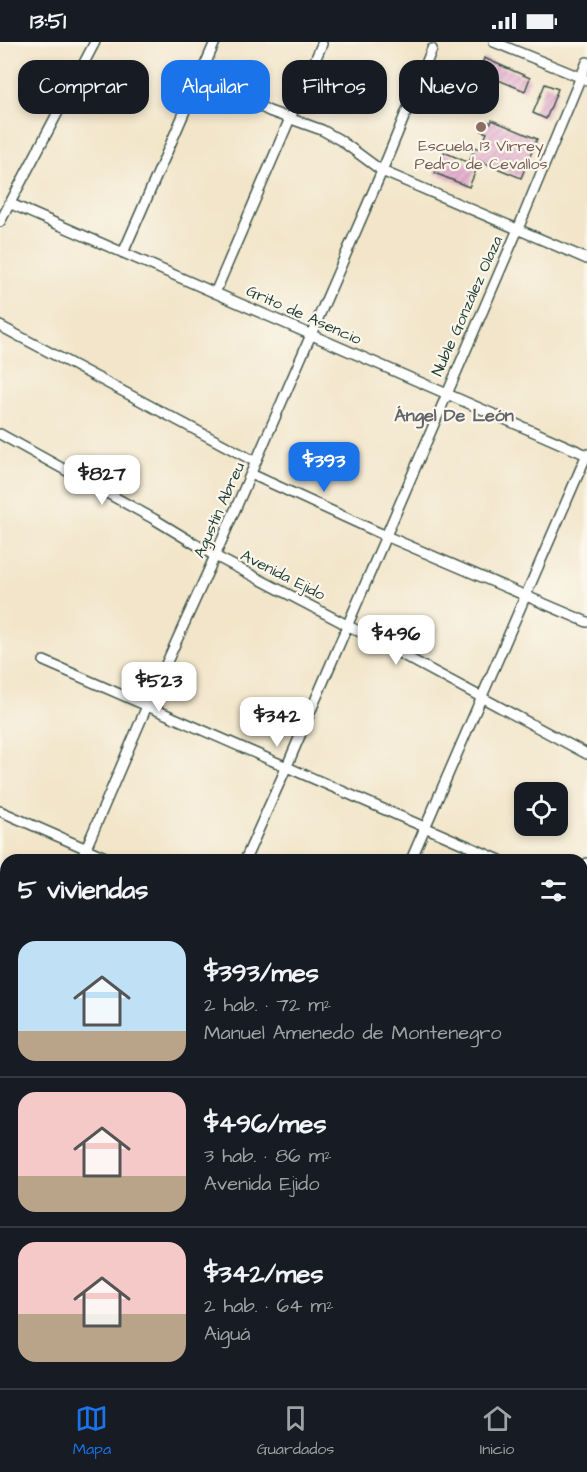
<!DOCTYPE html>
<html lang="es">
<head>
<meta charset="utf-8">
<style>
  :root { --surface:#171b24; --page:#20242c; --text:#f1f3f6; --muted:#9ea1a6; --line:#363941; --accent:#1a73e8 }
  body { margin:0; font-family:"Architects Daughter",sans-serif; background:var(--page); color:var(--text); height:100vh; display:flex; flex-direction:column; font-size:22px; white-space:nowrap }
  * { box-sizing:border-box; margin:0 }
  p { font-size:20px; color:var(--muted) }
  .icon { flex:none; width:33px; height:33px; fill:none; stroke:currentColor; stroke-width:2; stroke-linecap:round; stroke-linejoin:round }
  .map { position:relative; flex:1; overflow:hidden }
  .panel { position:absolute; left:0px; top:812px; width:588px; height:536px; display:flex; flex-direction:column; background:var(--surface); border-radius:18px 18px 0 0; box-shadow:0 3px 9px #0003 }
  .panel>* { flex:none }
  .top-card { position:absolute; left:18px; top:18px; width:552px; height:54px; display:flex; gap:12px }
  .tools { position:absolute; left:514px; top:740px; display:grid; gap:12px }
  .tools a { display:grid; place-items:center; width:54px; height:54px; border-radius:12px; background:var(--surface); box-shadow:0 3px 9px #0003; font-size:30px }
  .price { position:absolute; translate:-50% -51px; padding:0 14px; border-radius:12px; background:#fff; color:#222; font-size:20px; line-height:39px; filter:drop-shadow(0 2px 3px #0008) }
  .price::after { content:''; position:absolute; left:50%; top:36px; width:18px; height:14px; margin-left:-9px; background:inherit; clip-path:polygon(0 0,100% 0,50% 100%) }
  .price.current { background:var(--accent); color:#fff }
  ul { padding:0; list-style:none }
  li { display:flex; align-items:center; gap:18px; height:150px; padding:0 18px }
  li+li { border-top:2px solid var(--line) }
  li span { display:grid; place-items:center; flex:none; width:168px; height:120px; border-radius:18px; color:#555 }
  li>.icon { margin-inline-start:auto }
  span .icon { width:72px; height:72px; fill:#fffc; stroke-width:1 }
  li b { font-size:26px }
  h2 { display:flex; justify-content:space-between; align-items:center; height:72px; padding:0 18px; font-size:26px }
  .chip { padding:0 21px; border-radius:18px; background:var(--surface); box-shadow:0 3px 9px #0003; font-size:21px; line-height:54px }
  .chip.current { background:var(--accent); color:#fff }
  .status { display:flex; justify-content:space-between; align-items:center; height:42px; padding:0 30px; background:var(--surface); direction:ltr }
  .status svg { height:16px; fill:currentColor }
  .menu { display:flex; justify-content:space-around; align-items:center; height:84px; border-top:2px solid var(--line); background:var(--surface); font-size:16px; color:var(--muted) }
  .menu a { display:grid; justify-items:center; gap:3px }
  .menu .current { color:var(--accent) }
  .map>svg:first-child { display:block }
  .building { fill:url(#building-hatch) }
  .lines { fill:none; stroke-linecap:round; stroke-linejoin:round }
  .minor-casing { stroke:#3f564a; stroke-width:12 }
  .secondary-casing { stroke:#3f564a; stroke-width:16 }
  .minor { stroke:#fff; stroke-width:9 }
  .secondary { stroke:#fae7c3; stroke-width:14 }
  .education-dot { fill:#8d6e63; stroke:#fbf7ec; stroke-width:2 }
  .labels { text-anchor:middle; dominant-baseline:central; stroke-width:4.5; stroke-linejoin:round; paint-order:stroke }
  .education-label { font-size:16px; fill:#785e54; stroke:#fbf7ec }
  .street-label { font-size:16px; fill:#1f3d34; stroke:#fbf7ec }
  .neighbourhood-label { font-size:18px; font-weight:bold; fill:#64656a; stroke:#fbf7ec }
</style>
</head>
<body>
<div class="status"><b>13:51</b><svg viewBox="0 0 49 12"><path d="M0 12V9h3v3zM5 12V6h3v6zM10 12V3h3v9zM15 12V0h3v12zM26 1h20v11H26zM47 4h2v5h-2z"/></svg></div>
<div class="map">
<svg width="587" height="1346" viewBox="0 0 587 1346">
  <defs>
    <pattern id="building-hatch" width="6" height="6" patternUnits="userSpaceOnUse" patternTransform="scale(1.5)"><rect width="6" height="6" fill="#e5afce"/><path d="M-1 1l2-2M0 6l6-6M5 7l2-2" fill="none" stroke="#b990a8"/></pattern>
  </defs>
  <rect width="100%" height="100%" fill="#fbf7ec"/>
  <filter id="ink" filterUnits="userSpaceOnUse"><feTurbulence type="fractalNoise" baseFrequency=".0167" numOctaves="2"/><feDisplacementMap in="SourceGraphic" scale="12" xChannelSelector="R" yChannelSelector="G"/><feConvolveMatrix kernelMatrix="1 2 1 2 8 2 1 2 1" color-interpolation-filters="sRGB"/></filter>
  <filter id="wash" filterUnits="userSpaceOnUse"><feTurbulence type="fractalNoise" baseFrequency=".008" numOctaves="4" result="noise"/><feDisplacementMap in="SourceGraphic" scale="24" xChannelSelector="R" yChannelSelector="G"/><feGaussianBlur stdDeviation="1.35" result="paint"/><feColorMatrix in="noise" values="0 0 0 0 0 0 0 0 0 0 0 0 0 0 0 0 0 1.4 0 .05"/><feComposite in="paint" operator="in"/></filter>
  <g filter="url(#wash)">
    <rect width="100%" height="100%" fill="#f2e5c9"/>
    <g id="blocks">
      <!-- building -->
      <path class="building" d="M 484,16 L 530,36 L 525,49 L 479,30 Z
        M 545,42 L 558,47 L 546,77 L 533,71 Z
        M 492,78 L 537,97 L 521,136 L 480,119 L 469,145 L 435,131 L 444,110 L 469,121 L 475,105 L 480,107 L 487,91 L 482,89 L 486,79 L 491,81 Z"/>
    </g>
  </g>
  <g filter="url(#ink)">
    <use href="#blocks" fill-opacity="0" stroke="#3f564a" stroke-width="1.5"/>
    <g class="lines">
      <!-- minor casing -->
      <g class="minor-casing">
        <path id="minor" d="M 494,0 L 587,38
          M 201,33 L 269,69 L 322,88 L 340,98 L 382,129 L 587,217
          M 9,161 L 587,413
          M 0,180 L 95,0
          M 123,211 L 215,0
          M 215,251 L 322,2
          M 0,284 L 256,420
          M 0,392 L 154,477 L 215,514 L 347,583 L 587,712
          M 251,432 L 386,494 L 587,580
          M 44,619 L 500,818
          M 0,769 L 112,818
          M 81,818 L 147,664 L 215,514 L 382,129 L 432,7
          M 245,818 L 287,724 L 518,187 L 587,20
          M 411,818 L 587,412
          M 582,832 L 587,821
          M 582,853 L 587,855
          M 0,980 L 6,983
          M 0,1012 L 6,998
          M 582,1019 L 587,1021
          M 0,1152 L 6,1155
          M 582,1229 L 587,1231
          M 0,1332 L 6,1335
          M 20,1341 L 31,1346
          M 435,1341 L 447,1346
          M 184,1346 L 186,1341
          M 358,1346 L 360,1341"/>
      </g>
      <!-- secondary casing -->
      <g class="secondary-casing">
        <path id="secondary" d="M 582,1162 L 587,1150
          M 582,1200 L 587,1188
          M 505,1346 L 507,1341
          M 520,1346 L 523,1341"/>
      </g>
      <!-- minor -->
      <use href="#minor" class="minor"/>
      <!-- secondary -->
      <use href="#secondary" class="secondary"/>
    </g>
  </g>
  <!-- markers -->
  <circle class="education-dot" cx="481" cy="85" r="6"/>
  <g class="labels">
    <!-- education labels -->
    <g class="education-label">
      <text x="481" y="104">Escuela 13 Virrey<tspan x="481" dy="18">Pedro de Cevallos</tspan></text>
    </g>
    <!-- street labels -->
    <g class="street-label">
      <text transform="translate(467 264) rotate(-66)">Nuble González Olaza</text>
      <text transform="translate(304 273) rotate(24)">Grito de Asencio</text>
      <text transform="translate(219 468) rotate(-66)">Agustín Abreu</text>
      <text transform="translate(283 533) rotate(27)">Avenida Ejido</text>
    </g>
    <!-- neighbourhood labels -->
    <g class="neighbourhood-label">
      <text x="454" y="373">Ángel De León</text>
    </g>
  </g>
</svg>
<div class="tools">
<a><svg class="icon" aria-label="locate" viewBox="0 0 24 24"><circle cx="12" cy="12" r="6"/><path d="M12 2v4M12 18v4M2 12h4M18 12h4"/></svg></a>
</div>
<b class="price current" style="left:324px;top:451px">$393</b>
<b class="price" style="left:102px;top:464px">$827</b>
<b class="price" style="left:396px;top:624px">$496</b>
<b class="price" style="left:159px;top:671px">$523</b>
<b class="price" style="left:277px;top:706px">$342</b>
<div class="top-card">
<a class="chip">Comprar</a>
<a class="chip current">Alquilar</a>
<a class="chip">Filtros</a>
<a class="chip">Nuevo</a>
</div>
<section class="panel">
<h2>5 viviendas<svg class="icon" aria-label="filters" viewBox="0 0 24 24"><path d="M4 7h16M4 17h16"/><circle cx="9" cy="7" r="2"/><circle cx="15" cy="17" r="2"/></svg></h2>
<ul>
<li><span style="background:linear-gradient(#bfe0f5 75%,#b9a48a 0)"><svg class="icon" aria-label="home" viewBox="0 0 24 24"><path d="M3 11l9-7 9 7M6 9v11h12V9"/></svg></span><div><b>$393/mes</b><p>2 hab. · 72 m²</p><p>Manuel Amenedo de Montenegro</p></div></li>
<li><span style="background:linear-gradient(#f6c9c9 70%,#b9a48a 0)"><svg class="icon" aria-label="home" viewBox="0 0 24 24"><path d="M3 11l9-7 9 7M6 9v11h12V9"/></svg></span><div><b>$496/mes</b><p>3 hab. · 86 m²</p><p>Avenida Ejido</p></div></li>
<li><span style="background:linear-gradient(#f6c9c9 60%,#b9a48a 0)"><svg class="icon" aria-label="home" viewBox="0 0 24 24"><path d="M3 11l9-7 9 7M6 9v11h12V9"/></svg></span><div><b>$342/mes</b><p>2 hab. · 64 m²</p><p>Aiguá</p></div></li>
</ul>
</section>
</div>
<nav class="menu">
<a class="current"><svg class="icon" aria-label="map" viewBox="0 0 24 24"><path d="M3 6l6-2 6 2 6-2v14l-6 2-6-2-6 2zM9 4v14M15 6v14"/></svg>Mapa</a>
<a><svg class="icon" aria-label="saved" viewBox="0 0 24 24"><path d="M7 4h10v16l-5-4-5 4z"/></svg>Guardados</a>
<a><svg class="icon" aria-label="home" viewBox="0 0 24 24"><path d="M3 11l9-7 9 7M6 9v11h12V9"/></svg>Inicio</a>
</nav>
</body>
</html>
